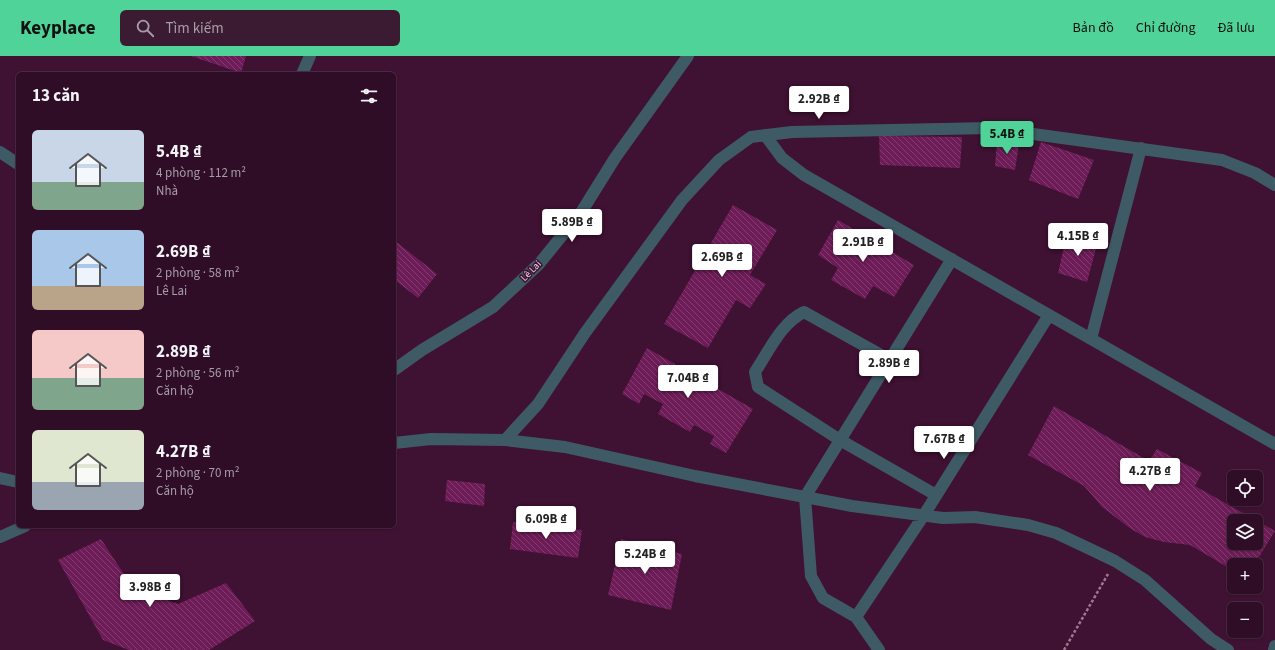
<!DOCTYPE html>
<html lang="vi">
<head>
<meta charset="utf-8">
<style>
  :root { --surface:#2f0d26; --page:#3b1b32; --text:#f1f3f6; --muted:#a79ca7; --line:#4a2d43; --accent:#50d398 }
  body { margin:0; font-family:"Source Sans 3",sans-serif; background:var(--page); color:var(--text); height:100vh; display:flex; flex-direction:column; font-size:15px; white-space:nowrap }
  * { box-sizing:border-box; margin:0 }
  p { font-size:13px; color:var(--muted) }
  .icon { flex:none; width:22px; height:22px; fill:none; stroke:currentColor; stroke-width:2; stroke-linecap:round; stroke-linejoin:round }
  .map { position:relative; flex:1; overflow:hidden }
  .side { position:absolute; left:16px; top:16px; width:380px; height:456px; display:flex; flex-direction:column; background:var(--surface); border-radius:6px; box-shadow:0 1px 3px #0004,0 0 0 1px var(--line) }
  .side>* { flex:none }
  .buttons { position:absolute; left:1227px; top:414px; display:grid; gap:8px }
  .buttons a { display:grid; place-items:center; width:36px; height:36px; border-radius:6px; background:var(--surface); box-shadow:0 1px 3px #0004,0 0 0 1px var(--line); font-size:20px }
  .price { position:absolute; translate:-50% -34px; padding:0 9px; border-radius:4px; background:#fff; color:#222; font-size:13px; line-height:26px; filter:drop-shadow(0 1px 2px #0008) }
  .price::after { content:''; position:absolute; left:50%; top:24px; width:12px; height:9px; margin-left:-6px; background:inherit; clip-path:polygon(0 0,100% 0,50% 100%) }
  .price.selected { background:var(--accent); color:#111 }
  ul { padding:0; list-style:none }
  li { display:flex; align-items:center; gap:12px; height:100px; padding:0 16px }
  li span { display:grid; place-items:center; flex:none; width:112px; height:80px; border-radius:6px; color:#555 }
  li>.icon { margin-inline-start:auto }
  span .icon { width:48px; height:48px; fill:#fffc; stroke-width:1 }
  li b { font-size:17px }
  h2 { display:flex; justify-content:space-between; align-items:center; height:48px; padding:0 16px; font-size:17px }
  header { display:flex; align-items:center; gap:24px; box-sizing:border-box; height:56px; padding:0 20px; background:var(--accent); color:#111 }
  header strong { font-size:19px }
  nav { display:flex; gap:22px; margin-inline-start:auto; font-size:14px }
  .search { width:280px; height:36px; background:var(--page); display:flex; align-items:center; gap:10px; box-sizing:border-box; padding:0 14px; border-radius:6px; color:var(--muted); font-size:15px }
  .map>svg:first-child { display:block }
  .building { fill:url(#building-back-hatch); fill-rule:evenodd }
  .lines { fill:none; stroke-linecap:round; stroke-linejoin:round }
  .path { stroke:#9d7891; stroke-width:2.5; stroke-dasharray:3 2; stroke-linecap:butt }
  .minor { stroke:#3e5b65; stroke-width:12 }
  .labels { text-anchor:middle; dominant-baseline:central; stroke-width:3; stroke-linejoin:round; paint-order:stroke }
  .street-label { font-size:10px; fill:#f2d4e6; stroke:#3f1132 }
</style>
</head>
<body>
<header>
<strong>Keyplace</strong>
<div class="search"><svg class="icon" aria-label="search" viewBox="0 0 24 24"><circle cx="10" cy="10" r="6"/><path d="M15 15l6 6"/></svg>Tìm kiếm</div>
<nav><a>Bản đồ</a><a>Chỉ đường</a><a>Đã lưu</a></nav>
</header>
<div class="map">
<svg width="1275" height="594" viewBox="0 0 1275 594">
  <defs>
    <pattern id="building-back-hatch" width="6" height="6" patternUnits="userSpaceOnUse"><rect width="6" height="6" fill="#6e1c58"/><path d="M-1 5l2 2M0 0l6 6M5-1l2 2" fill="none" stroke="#833c70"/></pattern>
  </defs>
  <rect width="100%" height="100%" fill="#3f1132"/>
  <!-- building -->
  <path class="building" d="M 191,0 L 246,0 L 241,17 Z
    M 879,80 L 962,81 L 960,112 L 880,109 Z
    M 997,85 L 1019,88 L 1015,114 L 995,110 Z
    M 1041,86 L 1094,104 L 1078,143 L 1029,124 Z
    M 733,149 L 777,174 L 750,219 L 766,228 L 750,252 L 736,244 L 708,292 L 664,268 Z
    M 838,164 L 914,209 L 894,241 L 873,230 L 865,243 L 831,224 L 838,212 L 818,199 Z
    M 1067,178 L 1098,185 L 1087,226 L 1058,217 Z
    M 394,184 L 437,218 L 418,242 L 396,225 L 394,228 Z
    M 647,292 L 753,353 L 726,397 L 710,388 L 714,380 L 694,369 L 690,376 L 658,358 L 663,348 L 644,338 L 639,348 L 622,338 Z
    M 1054,350 L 1149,405 L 1157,393 L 1202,417 L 1195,430 L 1275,475 L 1254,509 L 1234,509 L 1234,515 L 1190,489 L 1164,486 L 1145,481 L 1131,473 L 1102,451 L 1084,430 L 1028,399 ZM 1234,465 L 1256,465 L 1256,487 L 1234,487 Z
    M 447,424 L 485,428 L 484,450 L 445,445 Z
    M 513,466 L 582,474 L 578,502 L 510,493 Z
    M 101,483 L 133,532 L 178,548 L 226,527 L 255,565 L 209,594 L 129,594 L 103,584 L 58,504 Z
    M 621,483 L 682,498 L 671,554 L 608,539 Z"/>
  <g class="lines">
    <!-- path -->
    <path class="path" d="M 1064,594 L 1108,518"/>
    <!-- minor -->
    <path class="minor" d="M 302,18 L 310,0
      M 765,79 L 782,102 L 804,119 L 1275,388
      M 0,96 L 18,108
      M 1091,283 L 1141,92
      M 890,304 L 804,256 C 781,267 769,295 755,316 L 758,331 L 840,384 L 936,439
      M 394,314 L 422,294 L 493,251 L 539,208 L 582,155 L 615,102 L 688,0
      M 505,384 L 538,348 L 585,277 L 682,144 L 719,104 L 751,81 L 792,76 L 990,72 L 1222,104 L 1255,117 L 1275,129
      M 394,387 L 431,383 L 505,384 L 565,391 L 695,420 L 852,450 L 943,462 L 975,461 L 1028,469 L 1056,477 L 1090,493 L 1115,505 L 1145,524 L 1211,583 L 1228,594
      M 0,422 L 18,426
      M 0,481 L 25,470
      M 856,561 L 924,459 L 1049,259
      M 879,594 L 856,561 L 823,542 L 811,520 L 805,441 L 952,203
      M 1274,594 L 1275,590"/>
  </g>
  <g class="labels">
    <!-- street labels -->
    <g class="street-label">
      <text transform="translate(531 215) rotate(-45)">Lê Lai</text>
    </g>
  </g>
</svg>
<div class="buttons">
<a><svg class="icon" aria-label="locate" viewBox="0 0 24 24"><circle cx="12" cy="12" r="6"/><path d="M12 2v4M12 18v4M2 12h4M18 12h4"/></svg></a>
<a><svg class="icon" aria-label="layers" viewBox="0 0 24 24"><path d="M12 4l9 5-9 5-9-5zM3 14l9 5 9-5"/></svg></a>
<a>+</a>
<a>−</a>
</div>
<b class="price" style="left:819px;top:64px">2.92B ₫</b>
<b class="price selected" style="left:1007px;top:99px">5.4B ₫</b>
<b class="price" style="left:572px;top:187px">5.89B ₫</b>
<b class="price" style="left:1078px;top:201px">4.15B ₫</b>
<b class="price" style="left:863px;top:207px">2.91B ₫</b>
<b class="price" style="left:722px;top:222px">2.69B ₫</b>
<b class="price" style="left:889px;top:328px">2.89B ₫</b>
<b class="price" style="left:688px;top:343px">7.04B ₫</b>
<b class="price" style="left:944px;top:404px">7.67B ₫</b>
<b class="price" style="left:1150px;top:436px">4.27B ₫</b>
<b class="price" style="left:546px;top:484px">6.09B ₫</b>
<b class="price" style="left:645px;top:519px">5.24B ₫</b>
<b class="price" style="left:150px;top:552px">3.98B ₫</b>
<section class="side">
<h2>13 căn<svg class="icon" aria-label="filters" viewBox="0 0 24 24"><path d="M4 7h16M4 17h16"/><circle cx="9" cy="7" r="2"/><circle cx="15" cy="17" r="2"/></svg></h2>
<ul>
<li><span style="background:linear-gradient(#c9d6e8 65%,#7fa58c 0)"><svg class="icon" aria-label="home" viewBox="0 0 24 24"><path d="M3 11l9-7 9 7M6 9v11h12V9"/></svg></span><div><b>5.4B ₫</b><p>4 phòng · 112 m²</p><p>Nhà</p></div></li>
<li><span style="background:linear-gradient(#a9c7e8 70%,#b9a48a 0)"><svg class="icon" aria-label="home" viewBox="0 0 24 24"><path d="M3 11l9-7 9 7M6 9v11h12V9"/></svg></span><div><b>2.69B ₫</b><p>2 phòng · 58 m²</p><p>Lê Lai</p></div></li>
<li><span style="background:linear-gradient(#f6c9c9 60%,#7fa58c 0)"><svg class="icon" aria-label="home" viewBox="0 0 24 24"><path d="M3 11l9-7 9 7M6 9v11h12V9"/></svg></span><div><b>2.89B ₫</b><p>2 phòng · 56 m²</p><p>Căn hộ</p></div></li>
<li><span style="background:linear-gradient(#dfe7d0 65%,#9aa5b1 0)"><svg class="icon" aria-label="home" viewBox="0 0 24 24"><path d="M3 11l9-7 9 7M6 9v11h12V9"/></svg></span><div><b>4.27B ₫</b><p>2 phòng · 70 m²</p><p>Căn hộ</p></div></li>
</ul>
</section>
</div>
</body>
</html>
